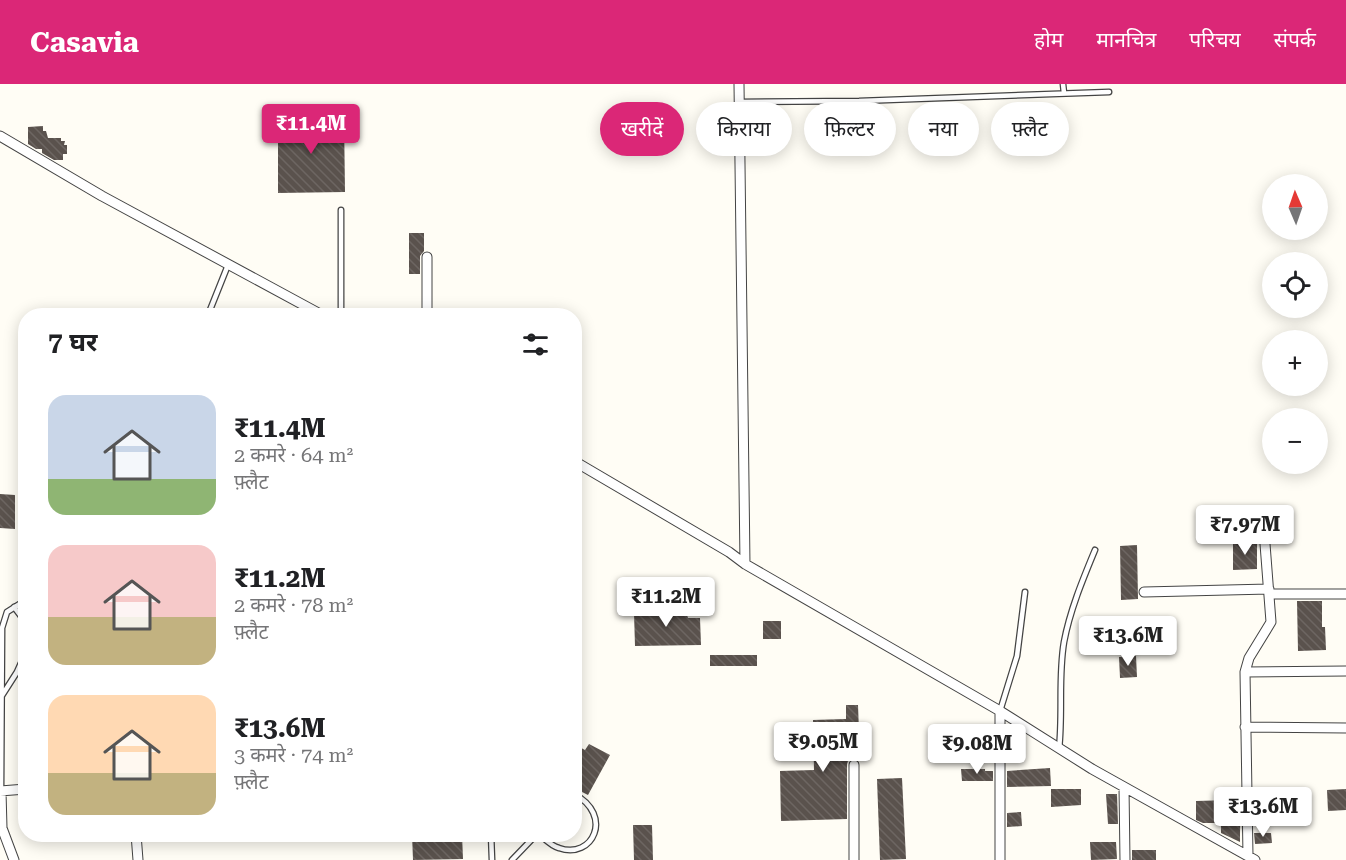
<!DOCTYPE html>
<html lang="hi">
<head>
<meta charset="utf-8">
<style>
  :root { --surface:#fff; --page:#f6f6f6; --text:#202124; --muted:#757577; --accent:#db2777 }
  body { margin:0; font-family:"Roboto Serif","Noto Sans Devanagari",serif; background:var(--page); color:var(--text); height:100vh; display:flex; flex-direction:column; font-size:22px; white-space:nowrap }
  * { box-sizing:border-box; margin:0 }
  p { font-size:20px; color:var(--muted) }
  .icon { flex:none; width:33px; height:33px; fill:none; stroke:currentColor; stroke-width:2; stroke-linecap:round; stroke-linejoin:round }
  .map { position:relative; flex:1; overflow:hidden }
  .details { position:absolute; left:18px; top:224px; width:564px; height:534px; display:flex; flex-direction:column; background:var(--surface); border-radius:24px; box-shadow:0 3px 15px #0003 }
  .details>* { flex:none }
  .guide { position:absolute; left:600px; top:18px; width:570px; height:54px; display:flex; gap:12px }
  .needle { width:39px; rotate:358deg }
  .tools { position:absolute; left:1262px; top:90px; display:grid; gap:12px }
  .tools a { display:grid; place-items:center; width:66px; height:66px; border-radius:50%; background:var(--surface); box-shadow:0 3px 15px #0003; font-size:30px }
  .price { position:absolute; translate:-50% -51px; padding:0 14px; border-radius:6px; background:#fff; color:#222; font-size:20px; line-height:39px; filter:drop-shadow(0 2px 3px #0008) }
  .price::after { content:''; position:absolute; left:50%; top:36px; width:18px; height:14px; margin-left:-9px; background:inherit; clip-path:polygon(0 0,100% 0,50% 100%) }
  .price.current { background:var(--accent); color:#fff }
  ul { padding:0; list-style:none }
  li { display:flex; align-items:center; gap:18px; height:150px; padding:0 30px }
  li span { display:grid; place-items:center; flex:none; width:168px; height:120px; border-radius:18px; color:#555 }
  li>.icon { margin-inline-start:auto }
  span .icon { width:72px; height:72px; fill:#fffc; stroke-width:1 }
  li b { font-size:26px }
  h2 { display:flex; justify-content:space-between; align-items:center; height:72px; padding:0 30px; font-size:26px }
  .chip { padding:0 21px; border-radius:27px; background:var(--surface); box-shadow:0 3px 15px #0003; font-size:21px; line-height:54px }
  .chip.current { background:var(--accent); color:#fff }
  header { display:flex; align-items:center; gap:36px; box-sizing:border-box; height:84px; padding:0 30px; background:var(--accent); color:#fff }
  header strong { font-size:28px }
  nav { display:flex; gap:33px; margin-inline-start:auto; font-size:21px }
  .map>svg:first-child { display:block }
  .building { fill:url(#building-back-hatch) }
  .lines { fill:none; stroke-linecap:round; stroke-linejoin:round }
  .service-casing { stroke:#444; stroke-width:7 }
  .minor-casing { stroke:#444; stroke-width:11 }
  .service { stroke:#fff; stroke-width:4.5 }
  .minor { stroke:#fff; stroke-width:9 }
</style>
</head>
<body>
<header>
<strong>Casavia</strong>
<nav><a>होम</a><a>मानचित्र</a><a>परिचय</a><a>संपर्क</a></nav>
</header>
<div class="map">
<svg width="1346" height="776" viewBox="0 0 1346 776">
  <defs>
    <pattern id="building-back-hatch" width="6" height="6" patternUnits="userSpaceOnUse" patternTransform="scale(1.5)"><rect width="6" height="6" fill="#5a524d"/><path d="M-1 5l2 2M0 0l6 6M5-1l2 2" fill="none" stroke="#6d6662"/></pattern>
  </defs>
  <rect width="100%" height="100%" fill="#fffdf5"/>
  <!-- building -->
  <path class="building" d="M 278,33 L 344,33 L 345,108 L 278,109 Z
    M 43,42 L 43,47 L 46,47 L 48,54 L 61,54 L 61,57 L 65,57 L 64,61 L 67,61 L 67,70 L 63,70 L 63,76 L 54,76 L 42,69 L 42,65 L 36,65 L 28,60 L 28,43 Z
    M 409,149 L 424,149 L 424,167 L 420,172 L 420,190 L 409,190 Z
    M 0,410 L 15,411 L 15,445 L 0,444 Z
    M 1257,458 L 1257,485 L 1233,486 L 1233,459 Z
    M 1137,461 L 1138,515 L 1121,516 L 1120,462 Z
    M 675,516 L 676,531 L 687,531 L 688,534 L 700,534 L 701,561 L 635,562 L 634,529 L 660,529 L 660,517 Z
    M 1297,517 L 1322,517 L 1322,543 L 1325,543 L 1326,566 L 1298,567 Z
    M 763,537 L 781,537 L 781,555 L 763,555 Z
    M 710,571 L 757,571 L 757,582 L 710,582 Z
    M 1136,572 L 1137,593 L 1120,594 L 1119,573 Z
    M 846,621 L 858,621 L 860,674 L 849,674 L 847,680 L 847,735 L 781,737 L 780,687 L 814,686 L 813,636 L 846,635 Z
    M 574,660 L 585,666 L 589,660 L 610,671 L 588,711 L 574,704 Z
    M 1050,684 L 1051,702 L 1007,703 L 1007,687 Z
    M 961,685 L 985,685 L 985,687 L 993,687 L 993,697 L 962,697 Z
    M 902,694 L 906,775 L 880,776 L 877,695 Z
    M 1254,704 L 1271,704 L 1271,708 L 1305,706 L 1306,729 L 1254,730 Z
    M 1051,705 L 1081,705 L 1081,721 L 1051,723 Z
    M 1346,705 L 1346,726 L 1328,727 L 1327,706 Z
    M 1106,710 L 1117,710 L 1118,740 L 1108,740 Z
    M 1231,716 L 1232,735 L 1240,735 L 1240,758 L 1221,749 L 1221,739 L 1203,739 L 1196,736 L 1196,717 Z
    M 1021,728 L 1022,742 L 1007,743 L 1007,729 Z
    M 633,741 L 652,741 L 653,776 L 634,776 Z
    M 1254,749 L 1271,749 L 1272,759 L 1255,760 Z
    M 412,750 L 462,750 L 463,775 L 413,776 Z
    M 1090,758 L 1116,758 L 1117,775 L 1091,776 Z
    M 1132,766 L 1156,766 L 1156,776 L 1132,776 Z"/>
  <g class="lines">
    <!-- service casing -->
    <g class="service-casing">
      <path id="service" d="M 1063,0 L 1064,9
        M 739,18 L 859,17 L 1109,8
        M 341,126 L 341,231
        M 208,231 L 228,181
        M 14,523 L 26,539
        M 1,613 L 17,588 L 26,568
        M 1000,627 L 1017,572 L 1025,508
        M 1059,665 C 1063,629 1058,593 1064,558 C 1070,526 1083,495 1095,466
        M 1,707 L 2,544 L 7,528 L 26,516
        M 491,750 L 492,776
        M 539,750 C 545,755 551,762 559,764 C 593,776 614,731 574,710
        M 512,776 L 537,750"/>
    </g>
    <!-- minor casing -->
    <g class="minor-casing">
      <path id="minor" d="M 739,0 L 745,480
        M 0,52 L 102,112 L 322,231
        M 427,173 L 427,231
        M 574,377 L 729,468 L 745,480 L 1000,627 L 1092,685 L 1255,776
        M 1144,508 L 1269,505
        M 1269,510 L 1346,510
        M 1245,588 L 1346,587
        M 1000,627 L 1000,776
        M 1245,643 L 1346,644
        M 854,681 L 854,776
        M 1124,703 L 1125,776
        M 0,707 L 26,705
        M 1,707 L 2,744 L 14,776
        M 136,750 L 138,776
        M 1248,772 L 1245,588 L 1249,574 L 1271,538 L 1265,460"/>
    </g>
    <!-- service -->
    <use href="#service" class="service"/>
    <!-- minor -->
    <use href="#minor" class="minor"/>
  </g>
</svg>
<div class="tools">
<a><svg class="needle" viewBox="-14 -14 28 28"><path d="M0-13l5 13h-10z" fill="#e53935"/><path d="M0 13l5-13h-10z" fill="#757577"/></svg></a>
<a><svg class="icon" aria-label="locate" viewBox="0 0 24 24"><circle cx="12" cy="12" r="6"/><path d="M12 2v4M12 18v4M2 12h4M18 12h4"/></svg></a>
<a>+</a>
<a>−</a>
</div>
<b class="price current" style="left:311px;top:71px">₹11.4M</b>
<b class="price" style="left:1245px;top:472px">₹7.97M</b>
<b class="price" style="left:666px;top:544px">₹11.2M</b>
<b class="price" style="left:1128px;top:583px">₹13.6M</b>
<b class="price" style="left:823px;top:689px">₹9.05M</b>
<b class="price" style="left:977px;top:691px">₹9.08M</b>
<b class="price" style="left:1263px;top:754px">₹13.6M</b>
<div class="guide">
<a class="chip current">खरीदें</a>
<a class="chip">किराया</a>
<a class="chip">फ़िल्टर</a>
<a class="chip">नया</a>
<a class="chip">फ़्लैट</a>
</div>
<section class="details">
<h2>7 घर<svg class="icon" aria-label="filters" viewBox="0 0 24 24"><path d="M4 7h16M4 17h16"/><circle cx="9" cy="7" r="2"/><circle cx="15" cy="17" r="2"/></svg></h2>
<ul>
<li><span style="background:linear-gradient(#c9d6e8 70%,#8fb573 0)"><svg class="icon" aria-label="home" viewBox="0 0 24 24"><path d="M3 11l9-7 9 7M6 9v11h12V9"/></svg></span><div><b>₹11.4M</b><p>2 कमरे · 64 m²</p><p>फ़्लैट</p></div></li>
<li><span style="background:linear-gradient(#f6c9c9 60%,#c2b280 0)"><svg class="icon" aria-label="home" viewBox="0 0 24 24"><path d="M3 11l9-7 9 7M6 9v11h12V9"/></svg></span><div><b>₹11.2M</b><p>2 कमरे · 78 m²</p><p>फ़्लैट</p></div></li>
<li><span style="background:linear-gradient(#ffd9b3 65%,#c2b280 0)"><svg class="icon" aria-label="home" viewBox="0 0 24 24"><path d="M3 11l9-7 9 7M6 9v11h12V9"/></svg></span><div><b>₹13.6M</b><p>3 कमरे · 74 m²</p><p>फ़्लैट</p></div></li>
</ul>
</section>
</div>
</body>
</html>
